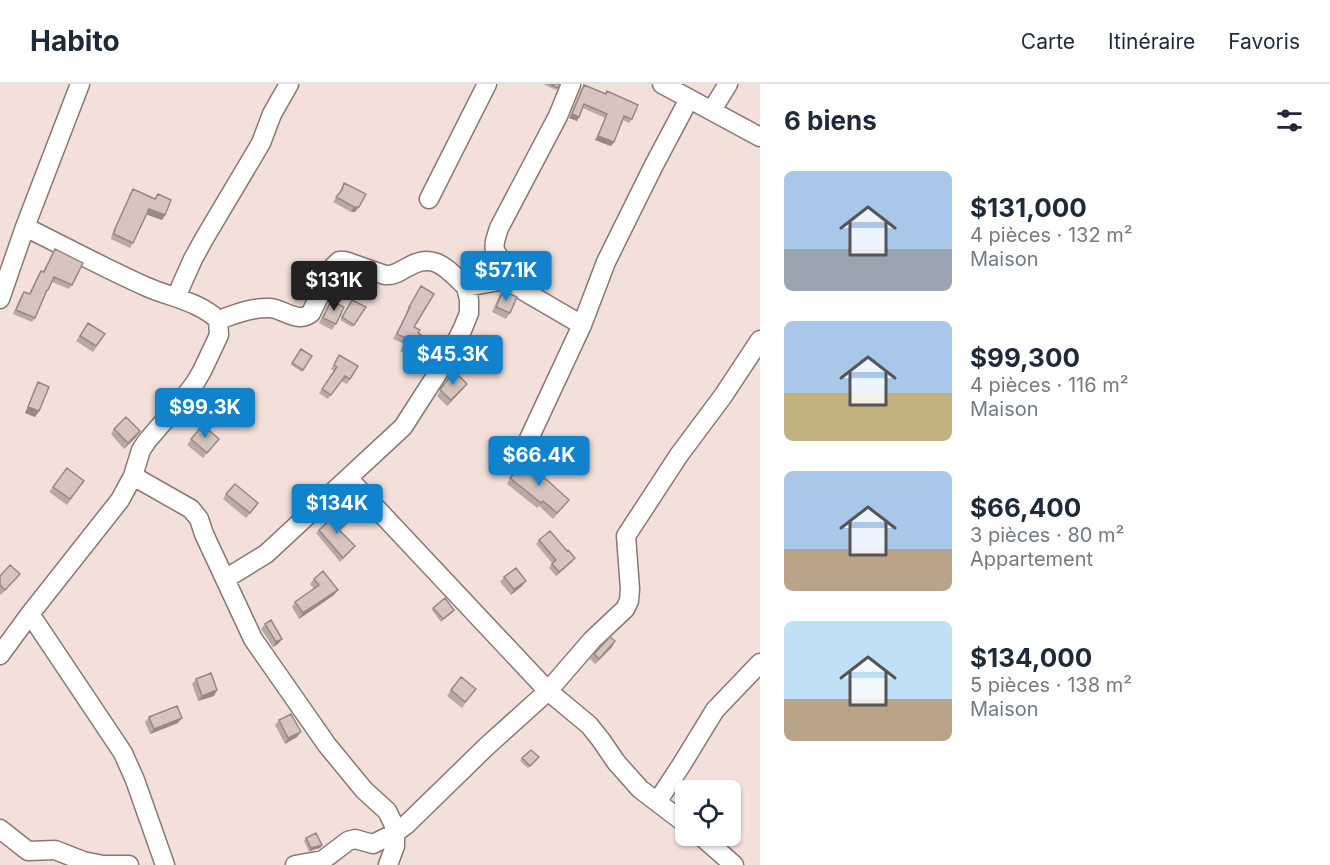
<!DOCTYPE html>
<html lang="fr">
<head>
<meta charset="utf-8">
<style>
  :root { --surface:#fff; --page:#f2f2f3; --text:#1f2937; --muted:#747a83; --line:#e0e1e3; --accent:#1183cc }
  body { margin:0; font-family:Inter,sans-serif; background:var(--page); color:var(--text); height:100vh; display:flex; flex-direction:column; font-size:22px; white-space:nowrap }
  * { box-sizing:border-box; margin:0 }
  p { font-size:20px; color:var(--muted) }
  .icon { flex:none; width:33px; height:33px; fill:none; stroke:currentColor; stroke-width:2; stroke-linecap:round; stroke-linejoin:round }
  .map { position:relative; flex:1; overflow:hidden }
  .drawer { display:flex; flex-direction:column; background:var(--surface); width:570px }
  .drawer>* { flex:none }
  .controls { position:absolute; left:675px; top:696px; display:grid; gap:12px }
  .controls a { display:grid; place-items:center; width:66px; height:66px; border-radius:9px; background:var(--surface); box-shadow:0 2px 4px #0004; font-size:30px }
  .price { position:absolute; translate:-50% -51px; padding:0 14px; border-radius:6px; background:var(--accent); color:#fff; font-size:20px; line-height:39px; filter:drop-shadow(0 2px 3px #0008) }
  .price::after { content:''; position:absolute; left:50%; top:36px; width:18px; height:14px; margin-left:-9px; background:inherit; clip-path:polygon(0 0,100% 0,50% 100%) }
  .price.selected { background:#222; color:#fff }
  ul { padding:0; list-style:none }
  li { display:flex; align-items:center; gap:18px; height:150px; padding:0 24px }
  li span { display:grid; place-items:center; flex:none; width:168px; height:120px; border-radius:9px; color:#555 }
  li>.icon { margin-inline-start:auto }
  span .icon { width:72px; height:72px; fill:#fffc; stroke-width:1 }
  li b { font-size:26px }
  h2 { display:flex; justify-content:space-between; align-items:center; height:72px; padding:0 24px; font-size:26px }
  header { display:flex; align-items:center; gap:36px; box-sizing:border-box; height:84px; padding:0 30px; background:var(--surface); border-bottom:2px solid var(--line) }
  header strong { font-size:28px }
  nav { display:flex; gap:33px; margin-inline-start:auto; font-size:21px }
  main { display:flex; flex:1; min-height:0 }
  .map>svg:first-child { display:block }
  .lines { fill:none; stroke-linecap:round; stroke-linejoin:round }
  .minor-casing { stroke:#887873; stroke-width:21 }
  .minor { stroke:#fff; stroke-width:18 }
  .wall { fill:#b9a9a4 }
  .shaded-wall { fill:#968986 }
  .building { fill:#d7c4bf; stroke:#968986; stroke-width:1.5 }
</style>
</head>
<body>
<header>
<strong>Habito</strong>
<nav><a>Carte</a><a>Itinéraire</a><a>Favoris</a></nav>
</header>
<main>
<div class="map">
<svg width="760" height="781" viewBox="0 0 760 781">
  <rect width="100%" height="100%" fill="#f3e0db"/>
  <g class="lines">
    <!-- minor casing -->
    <g class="minor-casing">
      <path id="minor" d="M 662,0 L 760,53
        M 712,26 L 728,0
        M 429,115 L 487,0
        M 505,196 L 507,188 L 507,182 C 492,166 492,165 499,144 L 558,32 L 571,0
        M 176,213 L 193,175 L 204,155 L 261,59 L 272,30 L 289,0
        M 0,215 L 25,143 L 80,0
        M 218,236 C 234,231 252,223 270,224 C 284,225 298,240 311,229 L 333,183 L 339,177 L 345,177 L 385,191 C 395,192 399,187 408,183 C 435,167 448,186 466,203 L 505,196 L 582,241
        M 527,359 L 582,241 L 606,178 L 654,81 L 689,15
        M 133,392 L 191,425 L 199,435 L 204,450 L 253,555 L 327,661 L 364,706 L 387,727 L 393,739 L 395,749 L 395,762 L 388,781
        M 348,394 L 548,607 L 589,641 L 601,656 L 616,678 L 640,705 L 686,740
        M 225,495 L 266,470 L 403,343 L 450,270 L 463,244 L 469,229 L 469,216 L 466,203
        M 30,530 L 123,669 L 135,696 L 165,781
        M 0,571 L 30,530 L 120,416 L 133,392 L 141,366 L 147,357 L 183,315 L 195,299 L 202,287 L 219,251 L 218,236 C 200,218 170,213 147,203 C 106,185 66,163 25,143
        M 657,718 L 682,680 L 715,626 L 760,579
        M 0,745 L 28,767 L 55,766 L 83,777 L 103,781 L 129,781
        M 701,752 L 734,781
        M 295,781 L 323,776 L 348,757 L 355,755 L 373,760 L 395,749 L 407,740 L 487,662 L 548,607 L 592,556 L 625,525 L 629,517 L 630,505 L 626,452 L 679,371 L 723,312 L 760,256"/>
    </g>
    <!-- minor -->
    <use href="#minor" class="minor"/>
  </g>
  <!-- wall -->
  <path class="wall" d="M 543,0 L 560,0 L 556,6 Z
    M 584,1 L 632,35 L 629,39 L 623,36 L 614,58 L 611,62 L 595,56 L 605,34 L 583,24 L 577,37 L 569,34 L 581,5 Z
    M 344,99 L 359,123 L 355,128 L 351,128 L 333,118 L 339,110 L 341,104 Z
    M 133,105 L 154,115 L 158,110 L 165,131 L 162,136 L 146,130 L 133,159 L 130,164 L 111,155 L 112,150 L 130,110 Z
    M 55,165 L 72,201 L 69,205 L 52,198 L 48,206 L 45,211 L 35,234 L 32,238 L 13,230 L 21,212 L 24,208 L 29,210 L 38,191 L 41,187 L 43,187 Z
    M 418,207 L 414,243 L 418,249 L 414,269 L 411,274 L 400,267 L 404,260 L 393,255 L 407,228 L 406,228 Z
    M 503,207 L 510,229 L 506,235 L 492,228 L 499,212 Z
    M 352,216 L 366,223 L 352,243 L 340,236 Z
    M 331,217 L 336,240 L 332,246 L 319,239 L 327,222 Z
    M 88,239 L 105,250 L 93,268 L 76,257 Z
    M 301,265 L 312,272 L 302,288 L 291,281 Z
    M 339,271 L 358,282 L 347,300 L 341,297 L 328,315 L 319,309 L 334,287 L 331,285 Z
    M 454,287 L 463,305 L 447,322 L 437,312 Z
    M 38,298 L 39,327 L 35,333 L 25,329 L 35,304 Z
    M 114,345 L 140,347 L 136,353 L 124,365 L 111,350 Z
    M 191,355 L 219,355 L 203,374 L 187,361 Z
    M 67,384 L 84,397 L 67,421 L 49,408 Z
    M 510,394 L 565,421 L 553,435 L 539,422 L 537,424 L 507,400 Z
    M 226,410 L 255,424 L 246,434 L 223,415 Z
    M 345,441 L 340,446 L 352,466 L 340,478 L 316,449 L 319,446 Z
    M 539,456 L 572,478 L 556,492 L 549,484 L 552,479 L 536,460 Z
    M 0,492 L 16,495 L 1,511 L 0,510 Z
    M 504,493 L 522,502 L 511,511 L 500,498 Z
    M 314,495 L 334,511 L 299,535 L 292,523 L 295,518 L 314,505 L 310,500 Z
    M 433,524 L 452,529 L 441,538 L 432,526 Z
    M 265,540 L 282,555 L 278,560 L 273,563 L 261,545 Z
    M 612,563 L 595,580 L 590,575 L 594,570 Z
    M 196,595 L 214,612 L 198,617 L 192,600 Z
    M 476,605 L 462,624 L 447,612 L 451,606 Z
    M 149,633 L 178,639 L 150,650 L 145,638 Z
    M 279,636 L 297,653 L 285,660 L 275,641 Z
    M 522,674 L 537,676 L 528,684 L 520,677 Z
    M 306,754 L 322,761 L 320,764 L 309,767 L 304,757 Z"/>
  <!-- shaded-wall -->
  <path class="shaded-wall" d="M 572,30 L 579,33 L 577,37 L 569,34 Z
    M 598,52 L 614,58 L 611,62 L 595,56 Z
    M 354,123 L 359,123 L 355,128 L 351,128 Z
    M 149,125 L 165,131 L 162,136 L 145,130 Z
    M 467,300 L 463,305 L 447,322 L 451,316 Z
    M 28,323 L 39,327 L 35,333 L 25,329 Z
    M 140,347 L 136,353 L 124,365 L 128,359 Z
    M 575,474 L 572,478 L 556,492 L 559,488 Z
    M 526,497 L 522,502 L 511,511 L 514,505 Z
    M 338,506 L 334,511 L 299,535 L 303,529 Z
    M 282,555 L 278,560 L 273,563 L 276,558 Z
    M 615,557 L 612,563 L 595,580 L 599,575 Z
    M 217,606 L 214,612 L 198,617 L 202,612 Z
    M 182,634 L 178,639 L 150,650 L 154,645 Z
    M 301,648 L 297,653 L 285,660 L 288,654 Z
    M 322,761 L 320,764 L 309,767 L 311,764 Z"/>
  <!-- building -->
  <path class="building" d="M 550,0 L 560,0 L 558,4 Z
    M 584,1 L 606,10 L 607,7 L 638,21 L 632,35 L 624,32 L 614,58 L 598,52 L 607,30 L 584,20 L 579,33 L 572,30 Z
    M 344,99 L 366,110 L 359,123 L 354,123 L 336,113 L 342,106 Z
    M 133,105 L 155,115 L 158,110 L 171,116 L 165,131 L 149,125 L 133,159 L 114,150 L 115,145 Z
    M 55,165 L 83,179 L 72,201 L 54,193 L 48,206 L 47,206 L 35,234 L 16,226 L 24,208 L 30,210 L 41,187 L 44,188 Z
    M 421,202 L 434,210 L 414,243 L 420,246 L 418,249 L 423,252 L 414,269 L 404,262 L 408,255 L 397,250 L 410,223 L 409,223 Z
    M 503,207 L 517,213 L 510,229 L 496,223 Z
    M 352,216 L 366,223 L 354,241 L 342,233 Z
    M 331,217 L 344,223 L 336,240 L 323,234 Z
    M 88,239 L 105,250 L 96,262 L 80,252 Z
    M 301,265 L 312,272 L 303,286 L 292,279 Z
    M 339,271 L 358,282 L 350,295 L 345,292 L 331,311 L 322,305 L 337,283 L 334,281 Z
    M 454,287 L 467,300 L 451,316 L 440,306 Z
    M 38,298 L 49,303 L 39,327 L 28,323 Z
    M 126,333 L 140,347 L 128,359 L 114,345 Z
    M 203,341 L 219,355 L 207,369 L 191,355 Z
    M 524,377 L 548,397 L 569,416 L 557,429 L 543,417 L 541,419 L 510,394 Z
    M 67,384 L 84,397 L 70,415 L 53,403 Z
    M 235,400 L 258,419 L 250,429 L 226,410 Z
    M 338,428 L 348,438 L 339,446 L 355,462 L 343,474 L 319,446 Z
    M 550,447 L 567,467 L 568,466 L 575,474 L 559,488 L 552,480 L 556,476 L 539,456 Z
    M 10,481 L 20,490 L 5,506 L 0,501 L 0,492 Z
    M 516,484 L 526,497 L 514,505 L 504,493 Z
    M 323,487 L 338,506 L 303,529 L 295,518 L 319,501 L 314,495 Z
    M 445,514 L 454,526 L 443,535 L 433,524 Z
    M 271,536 L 282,555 L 276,558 L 265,540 Z
    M 610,553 L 615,557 L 599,575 L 594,570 Z
    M 211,589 L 217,606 L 202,612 L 196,595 Z
    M 461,593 L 476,605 L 465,618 L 451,606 Z
    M 177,622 L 182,634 L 154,645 L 149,633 Z
    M 291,630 L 301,648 L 288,654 L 279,636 Z
    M 531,666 L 539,673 L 530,682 L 522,674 Z
    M 316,749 L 322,761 L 311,764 L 306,754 Z"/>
</svg>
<div class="controls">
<a><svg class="icon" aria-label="locate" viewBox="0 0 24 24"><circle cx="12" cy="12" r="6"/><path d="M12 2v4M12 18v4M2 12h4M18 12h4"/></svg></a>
</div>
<b class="price" style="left:506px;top:218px">$57.1K</b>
<b class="price selected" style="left:334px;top:228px">$131K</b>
<b class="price" style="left:453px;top:302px">$45.3K</b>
<b class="price" style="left:205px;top:355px">$99.3K</b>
<b class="price" style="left:539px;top:403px">$66.4K</b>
<b class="price" style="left:337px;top:451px">$134K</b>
</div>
<section class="drawer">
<h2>6 biens<svg class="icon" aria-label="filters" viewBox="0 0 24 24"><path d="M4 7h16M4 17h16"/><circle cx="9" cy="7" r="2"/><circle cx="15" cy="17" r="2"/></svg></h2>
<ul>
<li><span style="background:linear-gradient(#a9c7e8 65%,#9aa5b1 0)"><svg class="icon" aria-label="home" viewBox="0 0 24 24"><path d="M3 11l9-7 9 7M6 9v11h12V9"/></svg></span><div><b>$131,000</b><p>4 pièces · 132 m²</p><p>Maison</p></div></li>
<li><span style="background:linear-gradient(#a9c7e8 60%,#c2b280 0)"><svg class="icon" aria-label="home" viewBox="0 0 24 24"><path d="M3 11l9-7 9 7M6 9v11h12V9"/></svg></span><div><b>$99,300</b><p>4 pièces · 116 m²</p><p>Maison</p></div></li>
<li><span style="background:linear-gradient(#a9c7e8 65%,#b9a48a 0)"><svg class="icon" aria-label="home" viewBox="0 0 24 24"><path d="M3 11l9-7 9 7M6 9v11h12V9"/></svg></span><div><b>$66,400</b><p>3 pièces · 80 m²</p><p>Appartement</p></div></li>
<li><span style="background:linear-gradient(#bfe0f5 65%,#b9a48a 0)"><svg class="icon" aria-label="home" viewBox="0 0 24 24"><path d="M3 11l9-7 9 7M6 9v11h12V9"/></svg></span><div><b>$134,000</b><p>5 pièces · 138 m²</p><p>Maison</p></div></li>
</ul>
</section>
</main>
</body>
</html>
